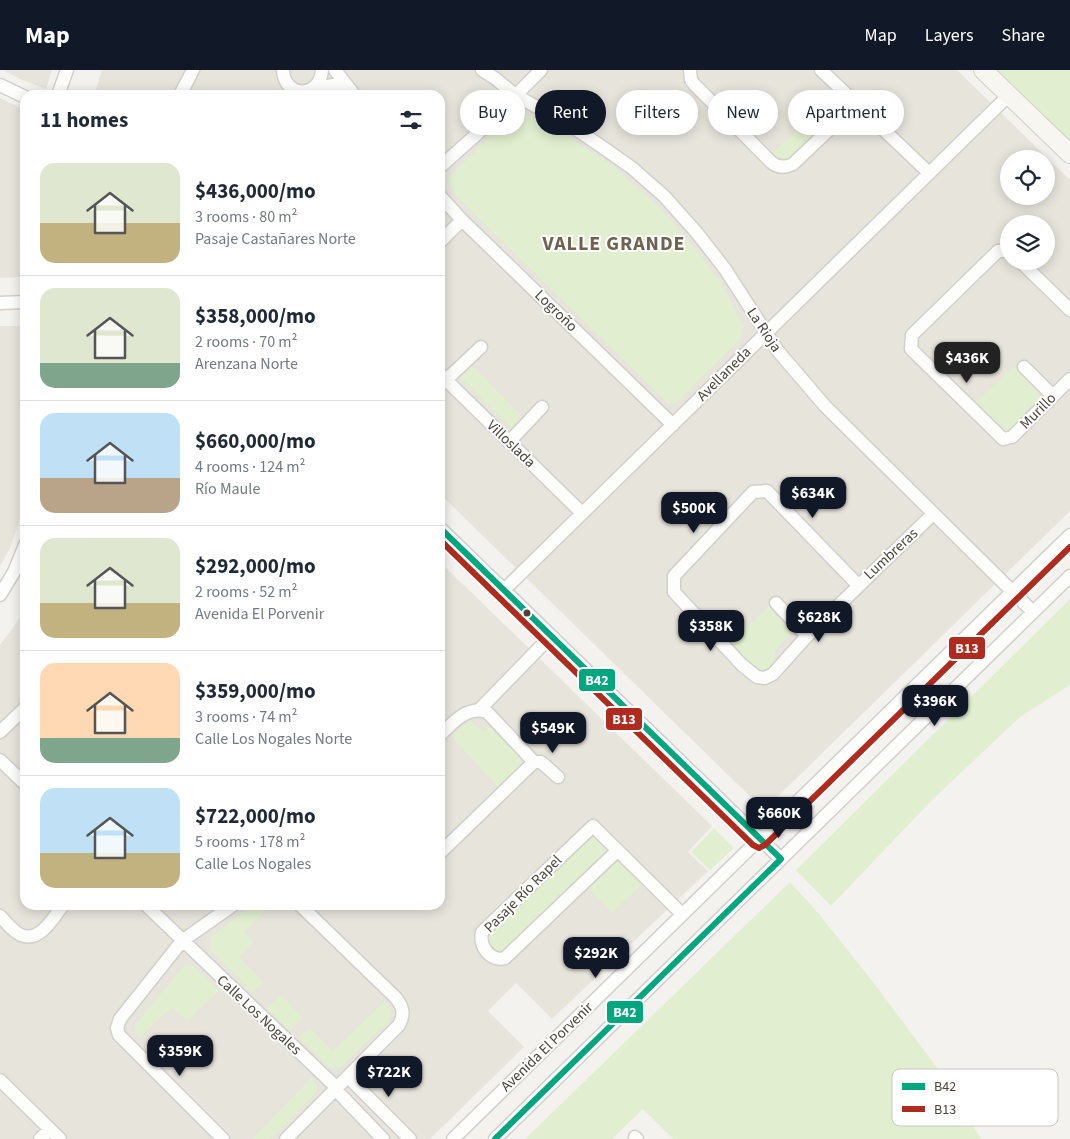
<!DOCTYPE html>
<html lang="en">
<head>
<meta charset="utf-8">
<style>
  :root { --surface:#fff; --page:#f2f2f3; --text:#1f2937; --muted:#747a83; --line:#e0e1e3; --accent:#111827 }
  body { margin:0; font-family:"Source Sans 3",sans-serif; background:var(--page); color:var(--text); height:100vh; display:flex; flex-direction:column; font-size:19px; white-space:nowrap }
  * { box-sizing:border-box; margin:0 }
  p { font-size:16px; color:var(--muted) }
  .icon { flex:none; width:28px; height:28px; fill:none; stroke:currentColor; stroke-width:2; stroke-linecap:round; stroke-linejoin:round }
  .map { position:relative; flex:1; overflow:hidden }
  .drawer { position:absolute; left:20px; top:20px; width:425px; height:820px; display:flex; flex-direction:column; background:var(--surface); border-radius:15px; box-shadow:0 2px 12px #0003 }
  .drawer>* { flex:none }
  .guide { position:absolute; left:460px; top:20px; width:475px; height:45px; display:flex; gap:10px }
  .buttons { position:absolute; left:1000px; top:80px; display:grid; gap:10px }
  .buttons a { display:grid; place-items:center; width:55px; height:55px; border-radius:50%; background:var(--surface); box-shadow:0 2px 12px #0003; font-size:25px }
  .price { position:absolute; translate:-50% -42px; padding:0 11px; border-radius:10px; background:var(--accent); color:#fff; font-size:16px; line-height:32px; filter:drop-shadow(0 1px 2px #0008) }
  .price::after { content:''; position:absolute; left:50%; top:30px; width:15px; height:11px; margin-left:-8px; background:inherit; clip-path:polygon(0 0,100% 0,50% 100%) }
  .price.selected { background:#222; color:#fff }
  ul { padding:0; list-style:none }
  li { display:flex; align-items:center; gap:15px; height:125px; padding:0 20px }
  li+li { border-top:1px solid var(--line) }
  li span { display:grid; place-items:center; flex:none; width:140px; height:100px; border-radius:15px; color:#555 }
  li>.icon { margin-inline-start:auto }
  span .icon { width:60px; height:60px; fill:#fffc; stroke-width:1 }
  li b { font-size:21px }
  h2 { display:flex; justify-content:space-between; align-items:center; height:60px; padding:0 20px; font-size:21px }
  .tag { padding:0 18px; border-radius:22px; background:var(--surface); box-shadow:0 2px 12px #0003; font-size:18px; line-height:45px }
  .tag.selected { background:var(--accent); color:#fff }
  header { display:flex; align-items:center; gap:30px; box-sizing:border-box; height:70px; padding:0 25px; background:var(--accent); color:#fff }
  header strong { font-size:24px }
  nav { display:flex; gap:28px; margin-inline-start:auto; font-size:18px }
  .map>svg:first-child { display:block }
  .residential { fill:#e7e4dc; fill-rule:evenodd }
  .green { fill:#e1eecf }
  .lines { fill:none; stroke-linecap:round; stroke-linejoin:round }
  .street-casing { stroke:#d2d0cb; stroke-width:15 }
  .secondary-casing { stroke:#d3cfc5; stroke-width:20 }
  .street { stroke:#fdfdfc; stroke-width:12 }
  .secondary { stroke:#f7f6f1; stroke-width:18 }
  .bus-1-casing { stroke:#fff; stroke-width:10 }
  .bus-2-casing { stroke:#fff; stroke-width:10 }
  .bus-1 { stroke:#00a77e; stroke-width:6 }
  .bus-2 { stroke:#af2b1e; stroke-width:6 }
  .bus-dot { fill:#4b4439; stroke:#fff; stroke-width:2 }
  .labels { text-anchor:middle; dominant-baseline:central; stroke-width:4; stroke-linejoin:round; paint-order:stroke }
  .street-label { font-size:15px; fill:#4b4439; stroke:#fff }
  .district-label { font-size:20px; font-weight:bold; letter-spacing:1px; fill:#6e6250; stroke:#fff }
  .key { fill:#fff; stroke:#c9c7c4; stroke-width:1 }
  .key-label { font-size:14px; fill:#4b4439 }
  .line-badge { stroke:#fff; stroke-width:2 }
  .badge-label { font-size:14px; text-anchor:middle; font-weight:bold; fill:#fff }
</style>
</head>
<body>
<header>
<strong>Map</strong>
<nav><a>Map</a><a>Layers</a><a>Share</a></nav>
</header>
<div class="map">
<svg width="1070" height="1069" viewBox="0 0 1070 1069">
  <rect width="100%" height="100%" fill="#f4f2ee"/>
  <!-- residential -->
  <path class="residential" d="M 3,0 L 52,0 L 46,19 L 22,10 Z
    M 102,0 L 957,0 L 1070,110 L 1070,441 L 764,740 L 440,424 L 440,25 L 94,25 ZM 1009,89 L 1046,89 L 1046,126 L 1009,126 ZM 1009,154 L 1046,154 L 1046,191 L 1009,191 Z
    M 0,28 L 25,40 L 25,207 L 0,208 Z
    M 0,256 L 25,256 L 25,437 L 9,480 L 0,496 Z
    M 440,492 L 712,756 L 688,782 L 708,801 L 552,949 L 516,913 L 488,941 L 524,977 L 430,1069 L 0,1069 L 0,575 L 25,541 L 25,835 L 440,835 Z"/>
  <!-- green -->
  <path class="green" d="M 994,0 L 1070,0 L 1070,74 Z
    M 832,25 L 850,43 L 785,106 L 768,88 Z
    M 523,42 L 565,65 L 613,96 L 658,136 L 689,171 L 720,212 L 744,256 L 740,269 L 676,333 L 668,333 L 469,139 L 449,116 L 449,107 L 515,43 Z
    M 472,295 L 522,346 L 511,358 L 460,307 Z
    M 1014,296 L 1041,327 L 1022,344 L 1020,353 L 1010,360 L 999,360 L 974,334 Z
    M 1070,529 L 1070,615 L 1020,647 L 932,730 L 831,836 L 796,800 Z
    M 769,536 L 794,562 L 775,580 L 774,593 L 768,599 L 754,600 L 729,574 Z
    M 470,650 L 483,662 L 490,656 L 520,686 L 520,697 L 498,717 L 451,666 Z
    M 714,758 L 734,778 L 710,800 L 691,782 Z
    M 600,767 L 643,814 L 612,842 L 579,809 L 507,878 L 503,881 L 494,880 L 487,873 L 488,859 L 582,769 Z
    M 790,812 L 819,844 L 873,912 L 944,1007 L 981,1069 L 673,1069 L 643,1039 L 612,1069 L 525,1069 Z
    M 252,835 L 272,835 L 244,862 L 254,872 L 239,887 L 264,912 L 252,923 L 210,879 L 211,867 Z
    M 192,894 L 219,921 L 187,951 L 172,937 L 139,968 L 136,964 L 134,956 L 184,896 Z
    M 281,925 L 303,948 L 290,961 L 267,938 Z
    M 384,932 L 391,940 L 389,951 L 342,996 L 330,999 L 298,967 L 310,958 L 333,981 Z
    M 311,1008 L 317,1015 L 317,1022 L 271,1069 L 252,1069 Z"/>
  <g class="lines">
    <!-- street casing -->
    <g class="street-casing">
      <path id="street" d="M 283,0 C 284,28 320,29 322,0
        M 335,0 L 352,22
        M 482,0 L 496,9 L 515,25 L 570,55 L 608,81 L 632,98 L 664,126 L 697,163 L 725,199 L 778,281 L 825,336 L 1033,542
        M 690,0 L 691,10 L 694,14 L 771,92 C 778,98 785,98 793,94 L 856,34
        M 821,0 L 929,103
        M 0,15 L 25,27
        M 313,20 L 314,18 L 334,15 L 351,20
        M 58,25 L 67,0
        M 180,25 L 193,0
        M 440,97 L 477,64 L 541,0
        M 440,126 L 462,150 L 673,355
        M 440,172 L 462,150
        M 1009,181 L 998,181 L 912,265 L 911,279 L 1003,369 L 1012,367 L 1070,309
        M 1020,191 L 1070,240
        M 0,233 L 25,232
        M 1024,297 L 1053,326
        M 440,304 L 582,443
        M 446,310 L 481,277
        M 509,372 L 542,337
        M 440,458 L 781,789
        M 858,515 L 767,421 L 753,422 L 674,506 L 674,522 L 742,595 L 757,607 L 765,608 L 773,604 L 807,566 L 933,444
        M 504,520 L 1009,25
        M 0,525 L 14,502 L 25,475
        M 776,533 L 807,566
        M 480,639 L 551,566
        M 0,662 L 25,638
        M 440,665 C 453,653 467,635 487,642 L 534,692 L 541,692 L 558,707
        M 0,690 L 25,714
        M 617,781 L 505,888 C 490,892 479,876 482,862 L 593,756 L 682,844
        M 440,783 L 534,692
        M 146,835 L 337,1018
        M 0,846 C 6,852 13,862 21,865 C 40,873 53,848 63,835
        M 348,1007 L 410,1069
        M 0,1010 L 60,1069
        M 336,1020 L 383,1069
        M 635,1067 L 637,1069
        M 40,1069 L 50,1059
        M 223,1069 L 119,965 L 117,958 L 120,949 L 182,871 L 233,835
        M 286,1069 L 399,955 C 405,944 403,937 396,928 L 300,835
        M 453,1069 L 1070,465
        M 495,1069 L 1070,506"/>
    </g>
    <!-- secondary casing -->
    <g class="secondary-casing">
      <path id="secondary" d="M 983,0 L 1070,84"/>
    </g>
    <!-- street -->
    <use href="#street" class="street"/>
    <!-- secondary -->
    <use href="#secondary" class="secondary"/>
    <!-- bus-1 casing -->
    <g class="bus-1-casing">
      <path id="bus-1" d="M 440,458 L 781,789 L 495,1069"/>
    </g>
    <!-- bus-2 casing -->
    <g class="bus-2-casing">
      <path id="bus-2" d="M 440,470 L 753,775 L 759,778 L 765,775 L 1070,477"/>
    </g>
    <!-- bus-1 -->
    <use href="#bus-1" class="bus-1"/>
    <!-- bus-2 -->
    <use href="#bus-2" class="bus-2"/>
  </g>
  <!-- markers -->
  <circle class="bus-dot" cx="527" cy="543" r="4.5"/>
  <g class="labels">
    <!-- street labels -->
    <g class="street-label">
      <text transform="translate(556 241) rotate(44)">Logroño</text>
      <text transform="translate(764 260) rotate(56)">La Rioja</text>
      <text transform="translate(724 304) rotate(-45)">Avellaneda</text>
      <text transform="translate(1038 341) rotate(-45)">Murillo</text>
      <text transform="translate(511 374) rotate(44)">Villoslada</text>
      <text transform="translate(891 484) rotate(-43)">Lumbreras</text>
      <text transform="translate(523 824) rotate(-45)">Pasaje Río Rapel</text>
      <text transform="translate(259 945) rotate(43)">Calle Los Nogales</text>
      <text transform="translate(547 977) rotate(-44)">Avenida El Porvenir</text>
    </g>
    <!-- district labels -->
    <g class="district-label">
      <text x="614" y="174">VALLE GRANDE</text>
    </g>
  </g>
  <!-- legend -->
  <rect x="892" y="999" width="166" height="57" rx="8" class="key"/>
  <rect x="902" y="1013" width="23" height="7" fill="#00a77e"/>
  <rect x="902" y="1036" width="23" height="6" fill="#af2b1e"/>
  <g class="key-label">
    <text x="934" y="1021">B42</text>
    <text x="934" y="1044">B13</text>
  </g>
  <g class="line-badge">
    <rect x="948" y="566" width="38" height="24" rx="5" fill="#af2b1e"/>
    <rect x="578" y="598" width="38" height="24" rx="5" fill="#00a77e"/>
    <rect x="605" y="637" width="38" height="24" rx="5" fill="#af2b1e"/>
    <rect x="606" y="930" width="38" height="24" rx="5" fill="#00a77e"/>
  </g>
  <g class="badge-label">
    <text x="967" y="583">B13</text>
    <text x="597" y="615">B42</text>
    <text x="624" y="654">B13</text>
    <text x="625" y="947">B42</text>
  </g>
</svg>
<div class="buttons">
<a><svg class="icon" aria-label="locate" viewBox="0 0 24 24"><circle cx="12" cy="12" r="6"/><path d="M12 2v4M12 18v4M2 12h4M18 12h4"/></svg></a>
<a><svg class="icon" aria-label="layers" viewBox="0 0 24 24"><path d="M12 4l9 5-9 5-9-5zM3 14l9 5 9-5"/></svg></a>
</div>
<b class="price selected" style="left:967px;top:314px">$436K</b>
<b class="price" style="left:813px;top:449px">$634K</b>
<b class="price" style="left:694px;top:464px">$500K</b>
<b class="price" style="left:819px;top:573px">$628K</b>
<b class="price" style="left:711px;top:582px">$358K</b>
<b class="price" style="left:935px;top:657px">$396K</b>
<b class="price" style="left:553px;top:684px">$549K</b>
<b class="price" style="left:779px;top:769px">$660K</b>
<b class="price" style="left:596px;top:909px">$292K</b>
<b class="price" style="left:180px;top:1007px">$359K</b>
<b class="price" style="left:389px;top:1028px">$722K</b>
<div class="guide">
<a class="tag">Buy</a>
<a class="tag selected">Rent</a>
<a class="tag">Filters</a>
<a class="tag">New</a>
<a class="tag">Apartment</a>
</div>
<section class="drawer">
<h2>11 homes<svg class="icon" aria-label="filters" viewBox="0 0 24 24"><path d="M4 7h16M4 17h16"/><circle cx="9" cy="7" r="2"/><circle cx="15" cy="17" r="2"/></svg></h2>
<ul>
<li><span style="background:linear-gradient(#dfe7d0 60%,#c2b280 0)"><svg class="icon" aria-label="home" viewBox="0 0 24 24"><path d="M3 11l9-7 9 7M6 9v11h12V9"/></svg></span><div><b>$436,000/mo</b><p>3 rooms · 80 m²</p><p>Pasaje Castañares Norte</p></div></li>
<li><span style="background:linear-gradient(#dfe7d0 75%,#7fa58c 0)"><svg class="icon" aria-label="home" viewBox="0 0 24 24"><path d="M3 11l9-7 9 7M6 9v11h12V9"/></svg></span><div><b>$358,000/mo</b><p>2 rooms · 70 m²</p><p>Arenzana Norte</p></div></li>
<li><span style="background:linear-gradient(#bfe0f5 65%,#b9a48a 0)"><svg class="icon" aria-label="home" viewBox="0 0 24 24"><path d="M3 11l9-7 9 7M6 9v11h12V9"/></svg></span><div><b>$660,000/mo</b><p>4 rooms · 124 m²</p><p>Río Maule</p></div></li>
<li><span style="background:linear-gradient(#dfe7d0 65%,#c2b280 0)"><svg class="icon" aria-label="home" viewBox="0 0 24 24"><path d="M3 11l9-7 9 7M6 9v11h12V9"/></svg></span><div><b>$292,000/mo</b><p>2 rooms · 52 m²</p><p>Avenida El Porvenir</p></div></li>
<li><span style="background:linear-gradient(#ffd9b3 75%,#7fa58c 0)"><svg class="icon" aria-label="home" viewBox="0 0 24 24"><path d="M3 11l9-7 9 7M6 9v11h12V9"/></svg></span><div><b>$359,000/mo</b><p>3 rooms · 74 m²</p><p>Calle Los Nogales Norte</p></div></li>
<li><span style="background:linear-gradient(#bfe0f5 65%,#c2b280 0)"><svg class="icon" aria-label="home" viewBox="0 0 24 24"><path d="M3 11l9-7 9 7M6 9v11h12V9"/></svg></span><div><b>$722,000/mo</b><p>5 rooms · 178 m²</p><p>Calle Los Nogales</p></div></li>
</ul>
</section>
</div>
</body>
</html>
